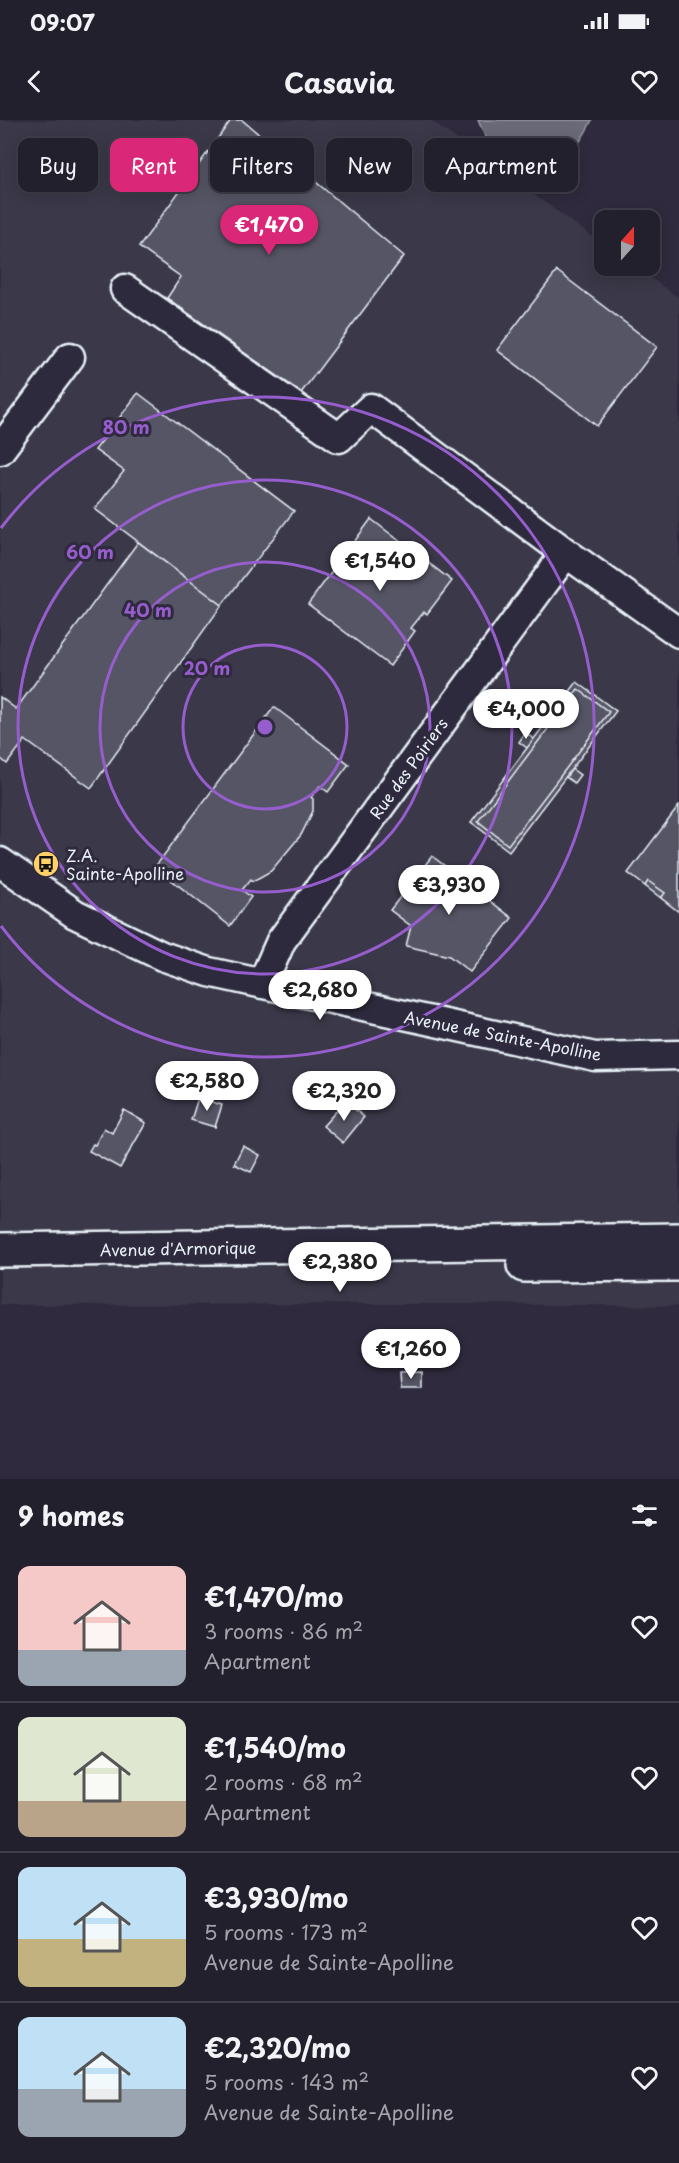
<!DOCTYPE html>
<html lang="en">
<head>
<meta charset="utf-8">
<style>
  :root { --surface:#23202e; --page:#2b2836; --text:#f1f3f6; --muted:#a3a3aa; --line:#403e4a; --accent:#db2777 }
  body { margin:0; font-family:"Playpen Sans",sans-serif; background:var(--page); color:var(--text); height:100vh; display:flex; flex-direction:column; font-size:22px; white-space:nowrap }
  * { box-sizing:border-box; margin:0 }
  p { font-size:20px; color:var(--muted) }
  .icon { flex:none; width:33px; height:33px; fill:none; stroke:currentColor; stroke-width:2; stroke-linecap:round; stroke-linejoin:round }
  .map { position:relative; height:1359px; overflow:hidden }
  .drawer { display:flex; flex-direction:column; background:var(--surface); flex:1 }
  .drawer>* { flex:none }
  .hud { position:absolute; left:18px; top:18px; width:644px; height:54px; display:flex; gap:12px }
  .needle { width:39px; rotate:21deg }
  .buttons { position:absolute; left:594px; top:90px; display:grid; gap:12px }
  .buttons a { display:grid; place-items:center; width:66px; height:66px; border-radius:12px; background:var(--surface); box-shadow:0 3px 15px #0003,0 0 0 2px var(--line); font-size:30px }
  .price { position:absolute; translate:-50% -51px; padding:0 14px; border-radius:21px; background:#fff; color:#222; font-size:20px; line-height:39px; filter:drop-shadow(0 2px 3px #0008) }
  .price::after { content:''; position:absolute; left:50%; top:36px; width:18px; height:14px; margin-left:-9px; background:inherit; clip-path:polygon(0 0,100% 0,50% 100%) }
  .price.selected { background:var(--accent); color:#fff }
  ul { padding:0; list-style:none }
  li { display:flex; align-items:center; gap:18px; height:150px; padding:0 18px }
  li+li { border-top:2px solid var(--line) }
  li span { display:grid; place-items:center; flex:none; width:168px; height:120px; border-radius:12px; color:#555 }
  li>.icon { margin-inline-start:auto }
  span .icon { width:72px; height:72px; fill:#fffc; stroke-width:1 }
  li b { font-size:26px }
  h2 { display:flex; justify-content:space-between; align-items:center; height:72px; padding:0 18px; font-size:26px }
  .pill { padding:0 21px; border-radius:12px; background:var(--surface); box-shadow:0 3px 15px #0003,0 0 0 2px var(--line); font-size:21px; line-height:54px }
  .pill.selected { background:var(--accent); color:#fff }
  .status { display:flex; justify-content:space-between; align-items:center; height:42px; padding:0 30px; background:var(--surface); direction:ltr }
  .status svg { height:16px; fill:currentColor }
  header { display:flex; justify-content:space-between; align-items:center; height:78px; padding:0 18px; background:var(--surface); font-size:27px; font-weight:700 }
  .map>svg:first-child { display:block }
  .built { fill:#3b3749 }
  .water { fill:#696978; stroke:#9c9fab; stroke-width:1.5 }
  .building { fill:#575565; stroke:#e8f1f8; stroke-width:1.5; fill-rule:evenodd }
  .lines { fill:none; stroke-linecap:round; stroke-linejoin:round }
  .minor-casing { stroke:#e8f1f8; stroke-width:33 }
  .major-casing { stroke:#e8f1f8; stroke-width:38 }
  .minor { stroke:#2f2a3d; stroke-width:28 }
  .major { stroke:#2f2a3d; stroke-width:33 }
  .ring { fill:none; stroke:#965dcd; stroke-width:3 }
  .labels { text-anchor:middle; dominant-baseline:central; stroke-width:6; stroke-linejoin:round; paint-order:stroke }
  .street-label { font-size:16px; fill:#e8f1f8; stroke:#2f2a3d }
  .poi-label { font-size:16px; fill:#e8f1f8; stroke:#2f2a3d; text-anchor:start }
  .centre { fill:#965dcd; stroke:#2f2a3d; stroke-width:3 }
  .ring-label { font-size:18px; text-anchor:middle; font-weight:bold; fill:#965dcd; stroke:#2f2a3d; stroke-width:6; stroke-linejoin:round; paint-order:stroke }
</style>
</head>
<body>
<div class="status"><b>09:07</b><svg viewBox="0 0 49 12"><path d="M0 12V9h3v3zM5 12V6h3v6zM10 12V3h3v9zM15 12V0h3v12zM26 1h20v11H26zM47 4h2v5h-2z"/></svg></div>
<header><svg class="icon" aria-label="back" viewBox="0 0 24 24"><path d="M15 5l-7 7 7 7"/></svg>Casavia<svg class="icon" aria-label="heart" viewBox="0 0 24 24"><path d="M12 20l-8-8c-3-5 5-10 8-4 3-6 11-1 8 4z"/></svg></header>
<div class="map">
<svg width="679" height="1359" viewBox="0 0 679 1359">
  <rect width="100%" height="100%" fill="#2f2a3d"/>
  <filter id="ink" filterUnits="userSpaceOnUse"><feTurbulence type="fractalNoise" baseFrequency=".0167" numOctaves="2"/><feDisplacementMap in="SourceGraphic" scale="12" xChannelSelector="R" yChannelSelector="G"/><feConvolveMatrix kernelMatrix="1 2 1 2 8 2 1 2 1" color-interpolation-filters="sRGB"/></filter>
  <g filter="url(#ink)">
    <!-- built -->
    <path class="built" d="M 0,0 L 430,0 L 604,125 L 604,146 L 634,146 L 679,178 L 679,1186 L 456,1184 L 0,1185 Z"/>
    <!-- water -->
    <path class="water" d="M 478,0 L 592,0 C 588,8 583,17 578,24 C 564,42 532,66 510,50 C 494,39 485,17 478,0 Z"/>
    <!-- building -->
    <path class="building" d="M 231,0 L 242,0 L 404,136 L 301,273 L 167,178 L 181,157 L 139,127 Z
      M 557,151 L 657,227 L 597,306 L 497,230 Z
      M 138,273 L 294,391 L 222,485 L 95,389 L 124,351 L 95,330 Z
      M 371,399 L 452,461 L 427,494 L 424,492 L 411,508 L 415,511 L 390,546 L 308,484 Z
      M 138,422 L 222,485 L 91,668 L 25,620 L 7,644 L 0,638 L 0,577 L 16,589 Z
      M 577,562 L 616,591 L 509,731 L 471,702 ZM 578,569 L 609,592 L 508,725 L 478,701 Z
      M 578,569 L 609,592 L 508,725 L 478,701 Z
      M 274,587 L 349,644 L 328,672 L 320,666 L 311,677 L 313,679 L 313,691 L 301,715 L 271,751 L 253,761 L 251,759 L 242,770 L 251,777 L 230,806 L 155,747 Z
      M 525,613 L 534,619 L 527,628 L 519,622 Z
      M 572,649 L 580,655 L 574,663 L 566,657 Z
      M 679,686 L 679,792 L 661,778 L 665,773 L 648,761 L 645,766 L 628,753 Z
      M 432,736 L 512,798 L 470,852 L 449,836 L 406,826 L 411,806 L 390,790 Z
      M 648,761 L 665,773 L 661,778 L 645,766 Z
      M 198,978 L 222,985 L 215,1007 L 191,1000 Z
      M 345,981 L 364,997 L 343,1023 L 323,1006 Z
      M 124,990 L 146,1003 L 120,1048 L 89,1031 L 93,1024 L 95,1025 L 104,1008 L 112,1013 Z
      M 243,1026 L 260,1035 L 251,1052 L 234,1044 Z
      M 422,1252 L 422,1268 L 400,1268 L 399,1253 Z"/>
    <g class="lines">
      <!-- minor casing -->
      <g class="minor-casing">
        <path id="minor" d="M 125,169 L 339,318 L 371,288 L 566,433
          M 0,330 L 70,237
          M 0,742 L 75,794 L 162,836 L 209,852 L 595,937 L 679,935
          M 262,864 L 281,821 L 566,433 L 679,513"/>
      </g>
      <!-- major casing -->
      <g class="major-casing">
        <path id="major" d="M 0,1130 L 679,1120
          M 524,1145 L 679,1144"/>
      </g>
      <!-- minor -->
      <use href="#minor" class="minor"/>
      <!-- major -->
      <use href="#major" class="major"/>
    </g>
  </g>
  <!-- distance rings -->
  <g class="ring">
    <circle cx="265" cy="607" r="82"/>
    <circle cx="265" cy="607" r="165"/>
    <circle cx="265" cy="607" r="247"/>
    <path d="M1 408A330 330 0 1 1 1 806"/>
  </g>
  <!-- icons -->
  <defs>
    <g id="bus-disc" transform="scale(1.35)"><circle r="9.5" fill="#ffd166" stroke="#2f2a3d"/><path d="M-5-6H5V4H4V6H2V4H-2V6H-4V4H-5ZM-3.5-4V0h7V-4ZM-3.5 1.2v1.5H-2V1.2ZM2 1.2v1.5H3.5V1.2Z" fill="#111"/></g>
  </defs>
  <g fill-rule="evenodd">
    <use href="#bus-disc" x="46" y="744"/>
  </g>
  <g class="labels">
    <!-- street labels -->
    <g class="street-label">
      <text transform="translate(408 648) rotate(-54)">Rue des Poiriers</text>
      <text transform="translate(503 915) rotate(11)">Avenue de Sainte-Apolline</text>
      <text transform="translate(178 1128) rotate(-1)">Avenue d'Armorique</text>
    </g>
    <!-- poi labels -->
    <g class="poi-label">
      <text x="66" y="735">Z.A.<tspan x="66" dy="18">Sainte-Apolline</tspan></text>
    </g>
  </g>
  <circle cx="265" cy="607" r="9" class="centre"/>
  <g class="ring-label">
    <text x="126" y="314">80 m</text>
    <text x="90" y="439">60 m</text>
    <text x="148" y="497">40 m</text>
    <text x="207" y="555">20 m</text>
  </g>
</svg>
<div class="buttons">
<a><svg class="needle" viewBox="-14 -14 28 28"><path d="M0-13l5 13h-10z" fill="#e53935"/><path d="M0 13l5-13h-10z" fill="#a3a3aa"/></svg></a>
</div>
<b class="price selected" style="left:269px;top:136px">€1,470</b>
<b class="price" style="left:380px;top:472px">€1,540</b>
<b class="price" style="left:526px;top:620px">€4,000</b>
<b class="price" style="left:449px;top:796px">€3,930</b>
<b class="price" style="left:320px;top:901px">€2,680</b>
<b class="price" style="left:207px;top:992px">€2,580</b>
<b class="price" style="left:344px;top:1002px">€2,320</b>
<b class="price" style="left:340px;top:1173px">€2,380</b>
<b class="price" style="left:411px;top:1260px">€1,260</b>
<div class="hud">
<a class="pill">Buy</a>
<a class="pill selected">Rent</a>
<a class="pill">Filters</a>
<a class="pill">New</a>
<a class="pill">Apartment</a>
</div>
</div>
<section class="drawer">
<h2>9 homes<svg class="icon" aria-label="filters" viewBox="0 0 24 24"><path d="M4 7h16M4 17h16"/><circle cx="9" cy="7" r="2"/><circle cx="15" cy="17" r="2"/></svg></h2>
<ul>
<li><span style="background:linear-gradient(#f6c9c9 70%,#9aa5b1 0)"><svg class="icon" aria-label="home" viewBox="0 0 24 24"><path d="M3 11l9-7 9 7M6 9v11h12V9"/></svg></span><div><b>€1,470/mo</b><p>3 rooms · 86 m²</p><p>Apartment</p></div><svg class="icon" aria-label="heart" viewBox="0 0 24 24"><path d="M12 20l-8-8c-3-5 5-10 8-4 3-6 11-1 8 4z"/></svg></li>
<li><span style="background:linear-gradient(#dfe7d0 70%,#b9a48a 0)"><svg class="icon" aria-label="home" viewBox="0 0 24 24"><path d="M3 11l9-7 9 7M6 9v11h12V9"/></svg></span><div><b>€1,540/mo</b><p>2 rooms · 68 m²</p><p>Apartment</p></div><svg class="icon" aria-label="heart" viewBox="0 0 24 24"><path d="M12 20l-8-8c-3-5 5-10 8-4 3-6 11-1 8 4z"/></svg></li>
<li><span style="background:linear-gradient(#bfe0f5 60%,#c2b280 0)"><svg class="icon" aria-label="home" viewBox="0 0 24 24"><path d="M3 11l9-7 9 7M6 9v11h12V9"/></svg></span><div><b>€3,930/mo</b><p>5 rooms · 173 m²</p><p>Avenue de Sainte-Apolline</p></div><svg class="icon" aria-label="heart" viewBox="0 0 24 24"><path d="M12 20l-8-8c-3-5 5-10 8-4 3-6 11-1 8 4z"/></svg></li>
<li><span style="background:linear-gradient(#bfe0f5 60%,#9aa5b1 0)"><svg class="icon" aria-label="home" viewBox="0 0 24 24"><path d="M3 11l9-7 9 7M6 9v11h12V9"/></svg></span><div><b>€2,320/mo</b><p>5 rooms · 143 m²</p><p>Avenue de Sainte-Apolline</p></div><svg class="icon" aria-label="heart" viewBox="0 0 24 24"><path d="M12 20l-8-8c-3-5 5-10 8-4 3-6 11-1 8 4z"/></svg></li>
</ul>
</section>
</body>
</html>
